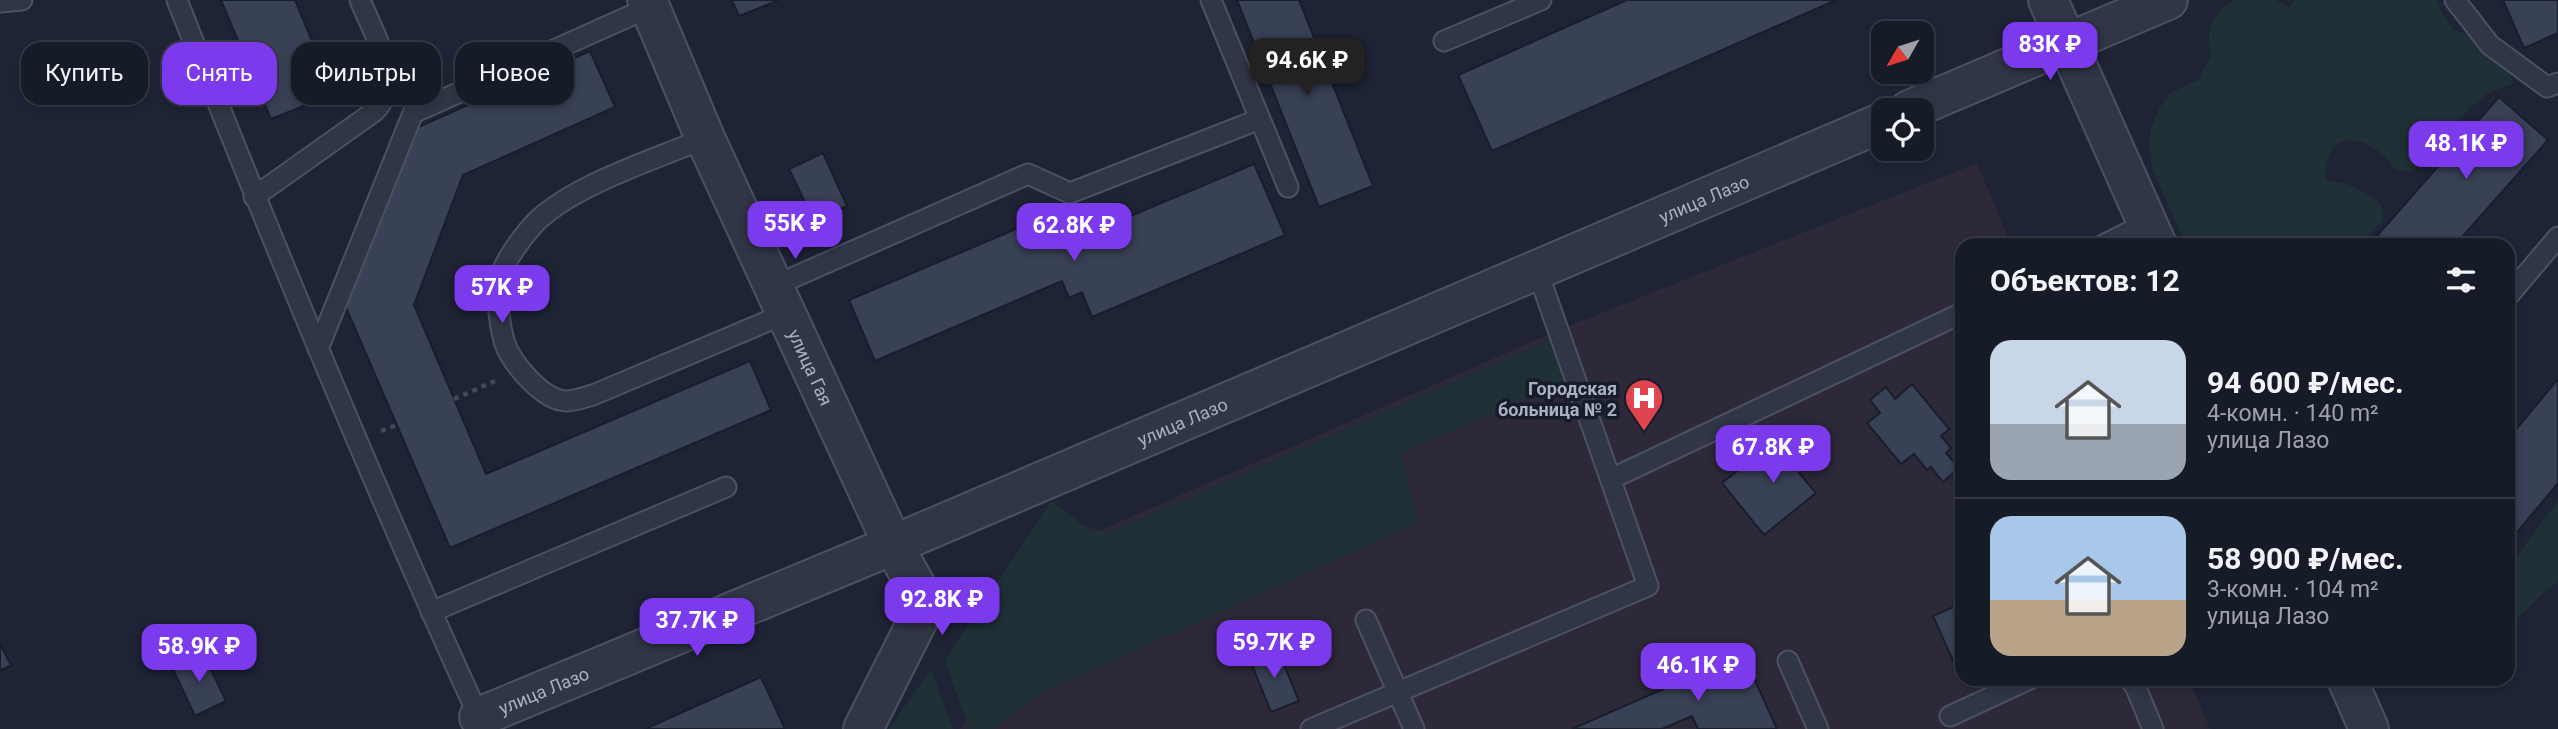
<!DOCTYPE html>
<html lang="ru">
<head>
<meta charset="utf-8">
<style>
  :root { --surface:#161b28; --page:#232834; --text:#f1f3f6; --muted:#9ea1a8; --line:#353945; --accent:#7c3aed }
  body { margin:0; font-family:Roboto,sans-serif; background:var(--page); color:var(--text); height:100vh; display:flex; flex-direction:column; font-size:26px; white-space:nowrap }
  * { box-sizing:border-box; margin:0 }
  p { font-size:23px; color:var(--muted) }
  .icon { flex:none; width:38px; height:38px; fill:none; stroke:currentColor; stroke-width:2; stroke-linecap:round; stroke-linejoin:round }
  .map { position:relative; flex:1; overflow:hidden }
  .panel { position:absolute; left:1955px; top:238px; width:560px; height:448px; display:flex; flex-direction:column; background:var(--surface); border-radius:21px; box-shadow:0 4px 10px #0003,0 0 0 2px var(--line) }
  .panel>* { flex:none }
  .hud { position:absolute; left:21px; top:42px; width:665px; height:63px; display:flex; gap:14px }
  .needle { width:46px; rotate:231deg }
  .fabs { position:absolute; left:1871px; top:21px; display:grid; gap:14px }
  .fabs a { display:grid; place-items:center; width:63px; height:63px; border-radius:14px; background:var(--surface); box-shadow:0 4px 10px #0003,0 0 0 2px var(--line); font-size:35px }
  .price { position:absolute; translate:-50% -60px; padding:0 16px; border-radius:14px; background:var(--accent); color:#fff; font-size:23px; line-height:46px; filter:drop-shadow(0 2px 4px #0008) }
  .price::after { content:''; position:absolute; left:50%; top:42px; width:21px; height:16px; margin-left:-10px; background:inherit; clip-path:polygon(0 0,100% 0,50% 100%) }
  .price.current { background:#222; color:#fff }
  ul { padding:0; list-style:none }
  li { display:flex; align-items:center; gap:21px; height:175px; padding:0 35px }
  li+li { border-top:2px solid var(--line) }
  li span { display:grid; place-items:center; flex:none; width:196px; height:140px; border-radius:21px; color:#555 }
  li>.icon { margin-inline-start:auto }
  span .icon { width:84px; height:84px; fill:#fffc; stroke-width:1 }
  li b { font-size:30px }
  h2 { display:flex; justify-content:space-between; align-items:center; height:84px; padding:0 35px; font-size:30px }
  .tag { padding:0 24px; border-radius:21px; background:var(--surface); box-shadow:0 4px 10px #0003,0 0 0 2px var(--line); font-size:24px; line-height:63px }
  .tag.current { background:var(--accent); color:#fff }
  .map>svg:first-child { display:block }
  .medical { fill:#2d2938 }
  .green { fill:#1f3137 }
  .building { fill:#394157; stroke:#191e2d; stroke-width:2 }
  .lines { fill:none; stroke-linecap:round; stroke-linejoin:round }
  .lane-casing { stroke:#4c5162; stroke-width:23 }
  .street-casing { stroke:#4c5162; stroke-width:42 }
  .path { stroke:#3d4e55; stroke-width:4.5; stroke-dasharray:5 5; stroke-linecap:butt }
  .lane { stroke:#313647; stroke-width:19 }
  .street { stroke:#313647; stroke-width:38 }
  .labels { text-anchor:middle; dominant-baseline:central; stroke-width:7; stroke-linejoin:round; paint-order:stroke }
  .street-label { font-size:18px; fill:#aab0c4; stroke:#171c2b }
  .poi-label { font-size:18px; font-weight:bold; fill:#aab0c4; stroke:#171c2b; text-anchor:end }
</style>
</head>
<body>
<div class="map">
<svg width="2558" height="729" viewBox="0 0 2558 729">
  <rect width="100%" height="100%" fill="#1e2436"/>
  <!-- medical -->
  <path class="medical" d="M 1977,163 L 2011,245 L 1962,245 L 1962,679 L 2189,679 L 2210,729 L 960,729 L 1094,533 L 1559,330 Z"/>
  <!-- green -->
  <path class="green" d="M 2234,0 L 2276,0 L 2289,7 L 2295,0 L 2437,0 L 2442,14 L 2454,30 L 2472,36 L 2510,72 L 2513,84 L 2490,92 L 2470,107 L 2420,166 L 2410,171 L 2396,170 C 2391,165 2387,158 2381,153 C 2350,129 2323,139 2326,180 L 2348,184 L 2374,198 L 2382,207 L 2383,220 L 2361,245 L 2186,245 L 2153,170 L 2149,148 L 2151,129 L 2159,109 L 2169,94 L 2198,80 L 2211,56 C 2204,32 2213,13 2234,0 Z
    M 1553,338 L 1572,380 L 1401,453 L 1418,523 L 1044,692 L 994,729 L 969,729 L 945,660 L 1052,501 L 1083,526 L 1108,533 Z
    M 2558,501 L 2558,582 L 2543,593 L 2508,628 L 2508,568 Z
    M 931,669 L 953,729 L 889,729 Z"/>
  <!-- building -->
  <path class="building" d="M 221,0 L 295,0 L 334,94 L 271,119 Z
    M 732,0 L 779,0 L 739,16 Z
    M 1237,0 L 1299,0 L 1373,186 L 1319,207 Z
    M 1627,0 L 1834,0 L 1834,1 L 1492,151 L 1458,75 Z
    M 2503,0 L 2558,0 L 2558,33 L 2524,48 Z
    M 590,51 L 615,107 L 463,175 L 414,305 L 486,474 L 750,361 L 771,410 L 450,548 L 344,303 L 416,128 Z
    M 2499,97 L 2548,140 L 2455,245 L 2369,245 Z
    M 823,153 L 847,206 L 814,221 L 789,169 Z
    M 1254,164 L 1285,235 L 1092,317 L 1082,292 L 1069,298 L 1062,281 L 875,361 L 849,300 L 1049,215 L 1062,245 Z
    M 2558,379 L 2558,483 L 2508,543 L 2508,439 Z
    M 1912,384 L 1949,429 L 1941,436 L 1951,448 L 1946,453 L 1959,468 L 1943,482 L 1931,467 L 1927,470 L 1914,454 L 1901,464 L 1867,423 L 1880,413 L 1870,400 L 1886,387 L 1895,399 Z
    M 1805,439 L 1819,457 L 1799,473 L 1816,493 L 1764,535 L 1722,483 L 1774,442 L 1785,455 Z
    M 1962,603 L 1962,679 L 1971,679 L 1963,683 L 1933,616 Z
    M 0,644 L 11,665 L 0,671 Z
    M 1277,648 L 1299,701 L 1271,712 L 1250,660 Z
    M 203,653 L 226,701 L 195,716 L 172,667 Z
    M 1743,654 L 1777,729 L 1698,729 L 1692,716 L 1662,729 L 1572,729 Z
    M 761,677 L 785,729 L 645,729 Z"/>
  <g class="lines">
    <!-- lane casing -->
    <g class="lane-casing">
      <path id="lane" d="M 177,0 C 272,241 371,481 479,717
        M 1211,0 L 1288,187
        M 2455,0 L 2490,45 L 2547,87 L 2558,83
        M 0,2 L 22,0
        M 1444,41 L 1541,0
        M 705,138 C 654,160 578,183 538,220 C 524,234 498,268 498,288 C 497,304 500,326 504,341 C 511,363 543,401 567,401 C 575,401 585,397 593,395 L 787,313
        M 254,197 L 375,111 C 404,80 373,33 360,0
        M 2103,245 L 2147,223
        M 774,286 L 1028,174 L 1070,193 L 1260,119
        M 2508,296 L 2558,237
        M 318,349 L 413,113 L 650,7
        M 1611,479 L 1962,313
        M 431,612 L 726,487
        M 1366,620 L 1414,729
        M 1788,661 L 1818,729
        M 2130,679 L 2136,688 L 2153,729
        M 1950,716 L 2030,679
        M 1311,729 L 1648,586 L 1537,270"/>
    </g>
    <!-- street casing -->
    <g class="street-casing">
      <g id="street">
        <path id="s1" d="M 647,0 L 705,138 L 893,545 L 926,604 L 863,729"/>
        <path d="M 2048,0 L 2157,245"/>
        <path d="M 1909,110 L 2168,0"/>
        <path d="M 2347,679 L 2369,729"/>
        <path id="s2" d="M 479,717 L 893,545 L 1883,122"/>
      </g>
    </g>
    <!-- path -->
    <path class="path" d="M 454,399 L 495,381
      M 381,431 L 397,425"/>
    <!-- lane -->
    <use href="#lane" class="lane"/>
    <!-- street -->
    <use href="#street" class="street"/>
  </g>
  <!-- icons -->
  <defs>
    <g id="hospital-pin" transform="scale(2.0125)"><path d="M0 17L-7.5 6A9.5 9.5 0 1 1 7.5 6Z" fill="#e0444e" stroke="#171c2b"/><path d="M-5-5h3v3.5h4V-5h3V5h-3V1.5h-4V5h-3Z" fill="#fff"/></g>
  </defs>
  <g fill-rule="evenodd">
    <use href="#hospital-pin" x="1644" y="398"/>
  </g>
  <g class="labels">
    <!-- street labels -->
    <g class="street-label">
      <text stroke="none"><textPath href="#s2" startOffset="1330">улица Лазо</textPath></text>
      <text stroke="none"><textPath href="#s1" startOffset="402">улица Гая</textPath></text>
      <text stroke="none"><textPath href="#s2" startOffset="763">улица Лазо</textPath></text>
      <text stroke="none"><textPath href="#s2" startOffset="70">улица Лазо</textPath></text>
    </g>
    <!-- poi labels -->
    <g class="poi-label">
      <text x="1617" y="388">Городская<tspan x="1617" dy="21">больница № 2</tspan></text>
    </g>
  </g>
</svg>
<div class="fabs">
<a><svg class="needle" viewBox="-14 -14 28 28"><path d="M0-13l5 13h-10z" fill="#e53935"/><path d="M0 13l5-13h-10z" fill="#9ea1a8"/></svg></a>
<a><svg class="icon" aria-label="locate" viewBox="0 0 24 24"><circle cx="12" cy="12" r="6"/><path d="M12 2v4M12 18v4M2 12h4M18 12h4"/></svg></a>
</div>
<b class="price" style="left:2050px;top:82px">83K ₽</b>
<b class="price current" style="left:1307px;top:98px">94.6K ₽</b>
<b class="price" style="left:2466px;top:181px">48.1K ₽</b>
<b class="price" style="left:795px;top:261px">55K ₽</b>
<b class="price" style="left:1074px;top:263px">62.8K ₽</b>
<b class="price" style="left:502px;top:325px">57K ₽</b>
<b class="price" style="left:1773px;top:485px">67.8K ₽</b>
<b class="price" style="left:942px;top:637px">92.8K ₽</b>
<b class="price" style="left:697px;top:658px">37.7K ₽</b>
<b class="price" style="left:1274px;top:680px">59.7K ₽</b>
<b class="price" style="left:199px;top:684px">58.9K ₽</b>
<b class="price" style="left:1698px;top:703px">46.1K ₽</b>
<div class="hud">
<a class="tag">Купить</a>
<a class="tag current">Снять</a>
<a class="tag">Фильтры</a>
<a class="tag">Новое</a>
</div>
<section class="panel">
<h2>Объектов: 12<svg class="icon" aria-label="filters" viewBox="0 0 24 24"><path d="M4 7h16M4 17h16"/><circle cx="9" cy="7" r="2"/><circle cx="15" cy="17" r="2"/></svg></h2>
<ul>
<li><span style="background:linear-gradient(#c9d6e8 60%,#9aa5b1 0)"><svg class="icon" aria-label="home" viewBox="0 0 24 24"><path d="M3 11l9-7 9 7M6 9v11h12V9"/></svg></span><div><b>94 600 ₽/мес.</b><p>4-комн. · 140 m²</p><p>улица Лазо</p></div></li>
<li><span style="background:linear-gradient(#a9c7e8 60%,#b9a48a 0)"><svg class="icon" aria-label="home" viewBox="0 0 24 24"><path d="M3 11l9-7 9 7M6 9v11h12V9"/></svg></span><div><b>58 900 ₽/мес.</b><p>3-комн. · 104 m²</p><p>улица Лазо</p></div></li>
</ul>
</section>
</div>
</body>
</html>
